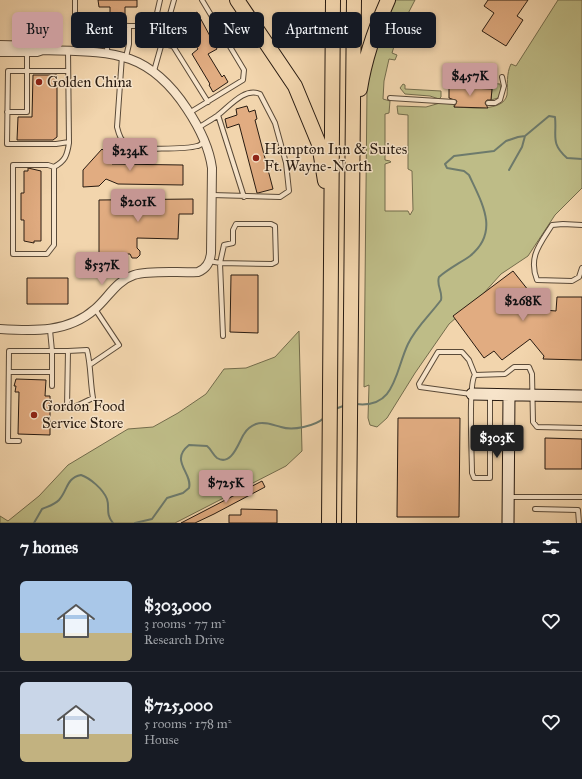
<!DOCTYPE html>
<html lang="en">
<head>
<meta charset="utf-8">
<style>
  :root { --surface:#171b24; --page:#242831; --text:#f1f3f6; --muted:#9ea1a6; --line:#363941; --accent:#c59692 }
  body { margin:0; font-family:"IM FELL Great Primer",serif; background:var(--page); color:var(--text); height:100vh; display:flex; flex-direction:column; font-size:15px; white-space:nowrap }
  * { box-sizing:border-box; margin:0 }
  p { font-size:13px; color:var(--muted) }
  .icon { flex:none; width:22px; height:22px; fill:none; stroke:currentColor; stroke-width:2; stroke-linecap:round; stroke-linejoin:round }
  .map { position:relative; height:523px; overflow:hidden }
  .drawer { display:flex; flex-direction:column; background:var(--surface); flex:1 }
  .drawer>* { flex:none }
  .guide { position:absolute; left:12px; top:12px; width:558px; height:36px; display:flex; gap:8px }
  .price { position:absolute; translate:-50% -34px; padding:0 9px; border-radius:4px; background:var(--accent); color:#111; font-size:13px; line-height:26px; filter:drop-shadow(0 1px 2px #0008) }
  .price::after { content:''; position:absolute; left:50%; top:24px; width:12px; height:9px; margin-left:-6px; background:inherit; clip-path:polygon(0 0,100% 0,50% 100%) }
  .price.selected { background:#222; color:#fff }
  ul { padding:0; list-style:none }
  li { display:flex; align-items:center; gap:12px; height:100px; padding:0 20px }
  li+li { border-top:1px solid var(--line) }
  li span { display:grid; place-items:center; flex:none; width:112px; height:80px; border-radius:6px; color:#555 }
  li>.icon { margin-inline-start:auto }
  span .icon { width:48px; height:48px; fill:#fffc; stroke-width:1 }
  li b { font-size:17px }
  h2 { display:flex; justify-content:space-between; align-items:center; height:48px; padding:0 20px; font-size:17px }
  .tag { padding:0 14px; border-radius:6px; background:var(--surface); box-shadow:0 2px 6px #0003; font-size:14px; line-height:36px }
  .tag.selected { background:var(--accent); color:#111 }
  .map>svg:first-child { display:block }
  .green { fill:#bebc87; stroke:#736c4c }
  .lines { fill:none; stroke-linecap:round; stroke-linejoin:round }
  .stream { stroke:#6d7a6c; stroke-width:2 }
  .building { fill:#e1ac81; stroke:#281b11 }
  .lane-casing { stroke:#5a4a38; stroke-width:6 }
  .street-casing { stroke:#5a4a38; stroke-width:10 }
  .secondary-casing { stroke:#281b11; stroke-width:13 }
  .highway-casing { stroke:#281b11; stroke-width:16 }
  .lane { stroke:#f7e4ca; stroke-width:4 }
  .street { stroke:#f7e4ca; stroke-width:8 }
  .secondary { stroke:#f7e4ca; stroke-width:11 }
  .highway { stroke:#f2d5ad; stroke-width:14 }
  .poi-dot { fill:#8f2418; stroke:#f7e4ca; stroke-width:1.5 }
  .labels { text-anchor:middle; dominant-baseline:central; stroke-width:3; stroke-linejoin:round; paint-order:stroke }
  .poi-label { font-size:15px; fill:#281b11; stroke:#f7e4ca; text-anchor:start }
</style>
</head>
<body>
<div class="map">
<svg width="582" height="523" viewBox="0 0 582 523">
  <rect width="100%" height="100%" fill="#f2d5ad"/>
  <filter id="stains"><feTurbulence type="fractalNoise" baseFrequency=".005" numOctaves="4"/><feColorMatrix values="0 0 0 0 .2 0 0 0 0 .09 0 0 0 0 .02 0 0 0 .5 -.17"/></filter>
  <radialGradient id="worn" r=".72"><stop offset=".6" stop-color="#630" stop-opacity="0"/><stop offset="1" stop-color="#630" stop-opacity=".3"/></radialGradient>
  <!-- green -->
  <path class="green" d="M 394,0 L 415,0 L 398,33 L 392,53 L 397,55 L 395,60 L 389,59 L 384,81 L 383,99 L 390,101 L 389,113 L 385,114 L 385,160 L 390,161 L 391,162 L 385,164 L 385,211 L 408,211 L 410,215 L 413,210 L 412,171 L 408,169 L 408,115 L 398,114 L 397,106 L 426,107 L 440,103 L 454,104 L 454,107 C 468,107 503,113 507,95 C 508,85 506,74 511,64 L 516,66 L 558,0 L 582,0 L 582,188 L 555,215 L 528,256 L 501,274 L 483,294 L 449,324 L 415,373 L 387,418 L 377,427 L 370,425 L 368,418 L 369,385 L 364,387 L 367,89 L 371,57 Z
    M 486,83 L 500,84 L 501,93 L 498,98 L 491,100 L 492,89 L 485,88 Z
    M 403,84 L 405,85 L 405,89 L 441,91 L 441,97 L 439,99 L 430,96 L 405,94 L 400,88 Z
    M 299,331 L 302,451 L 286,466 L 175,523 L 0,523 L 0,516 L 8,521 L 39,496 L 68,465 L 128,429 L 153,427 L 178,413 L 206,394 L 224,369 L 246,368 L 275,357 Z"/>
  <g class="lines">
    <!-- stream -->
    <path class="stream" d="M 509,170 L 522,147 L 525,136 L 549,116 L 555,117 C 557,136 550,143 567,158 L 582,159
      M 356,404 C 396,409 395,371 408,344 C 416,327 430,315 441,300 C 443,292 436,285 439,277 C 448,269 460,263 470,256 C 500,232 482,203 469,175 L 464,171 L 447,168 L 445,164 L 454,156 L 494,151 L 506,141 L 518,137 L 525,136
      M 335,409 L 346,405
      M 34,523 L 42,509 C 49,506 54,505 59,500 C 68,490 66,478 81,475 C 90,478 103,489 107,499 C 110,508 105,513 113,523
      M 135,523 L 152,519 L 167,498 L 183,493 L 189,488 C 193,473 169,461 189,445 L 207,446 C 211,449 213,455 217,458 C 232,467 239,441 244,434 C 247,429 251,426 256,424 C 264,421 273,425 281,427 C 293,431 315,426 324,418"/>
  </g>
  <!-- building -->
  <path class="building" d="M 98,0 L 137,0 L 137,7 L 125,7 L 125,15 L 110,14 L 110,7 L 99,7 Z
    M 488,0 L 528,0 L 517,16 L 523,20 L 506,46 L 482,31 L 494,13 L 484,6 Z
    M 197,12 L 217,49 L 208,54 L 222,77 L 224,75 L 228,82 L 213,92 L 209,85 L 210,84 L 192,54 L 198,49 L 181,22 Z
    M 33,75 L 57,75 L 57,137 L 53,140 L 17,140 L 18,117 L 32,117 Z
    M 449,87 L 492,89 L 491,100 L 487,100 L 485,103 L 488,108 L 454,107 L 457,101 L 449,98 Z
    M 247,106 L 249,112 L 255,110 L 257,119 L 255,120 L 273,189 L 258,193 L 257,193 L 239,124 L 227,128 L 225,119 L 237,115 L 236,109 Z
    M 109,148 L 118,158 L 112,164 L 183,165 L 183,185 L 118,184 L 106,179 L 99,186 L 83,187 L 83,170 L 102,149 L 105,152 Z
    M 28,168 L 41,171 L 41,241 L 34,241 L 34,243 L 24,241 L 24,220 L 21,220 L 21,193 L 24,193 L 24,171 L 28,171 Z
    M 193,199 L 193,214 L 179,214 L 178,239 L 137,238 L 137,248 L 140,251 L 140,255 L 137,258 L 132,258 L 130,254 L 99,254 L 99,200 Z
    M 513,271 L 544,310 L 556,311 L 557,297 L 582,297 L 582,360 L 543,359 L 544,356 L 530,339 L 502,360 L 494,351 L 484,358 L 453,316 Z
    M 231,275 L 258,275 L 258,333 L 230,332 Z
    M 27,278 L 68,278 L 68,304 L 27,304 Z
    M 16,379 L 46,380 L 45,396 L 50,396 L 50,435 L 18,434 L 19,392 L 15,392 L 16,386 L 14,386 Z
    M 398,418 L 460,418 L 459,517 L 397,517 Z
    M 545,438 L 582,439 L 582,469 L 545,469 Z
    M 262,481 L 265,487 L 214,514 L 195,523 L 181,523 Z
    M 241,509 L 277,510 L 277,523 L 229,523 L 229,515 L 241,515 Z"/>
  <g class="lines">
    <!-- lane casing -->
    <g class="lane-casing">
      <path id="lane" d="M 75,0 L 75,24 L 108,25 L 107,52
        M 108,25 L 129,26
        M 163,44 L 173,46 L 208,102
        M 122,56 L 117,127 C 119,135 121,141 128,146 C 134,150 188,149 197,146 C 200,146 202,143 205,141
        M 126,57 L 129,44 L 129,26 L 151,26 L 155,22 L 160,0
        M 68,71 L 8,71 L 7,144 L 56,144 L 69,142
        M 154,71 L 174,0
        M 390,98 L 454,102
        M 488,103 L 495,103 L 500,100 L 504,86 L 502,77
        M 7,112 L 27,112 L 27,52
        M 189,113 L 243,80 L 244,70 L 202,0
        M 218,115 L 244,197
        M 198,128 C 204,124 211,120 217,116 C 229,107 244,87 260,94 L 275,123 L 286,163 L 289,191 L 280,197 L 212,195
        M 54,167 L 54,245 L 47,254 L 13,254 L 13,165 L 48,165 L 54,167 C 65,161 67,156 69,143 L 68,50
        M 236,224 L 271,224 L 275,226 L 276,262 L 272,264 L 220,263 L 224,245 L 233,243 L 233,230 Z
        M 582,225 L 563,224 L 552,225 C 540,244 528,257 537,280 L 572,281 L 579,277 L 582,268
        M 209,261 L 220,263 L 223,336
        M 91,364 L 119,345 L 95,309
        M 9,372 L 52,372 L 52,351 L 68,351 L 67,407 L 70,409 L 93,398 C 90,381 91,366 87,350 L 68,351
        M 52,386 L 52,372
        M 471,394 L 420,387 L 419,384 L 438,352 L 462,352 L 469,360 L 475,375
        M 490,396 L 490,478 L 474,478 L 472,473 C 472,457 468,383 475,375 L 505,374 L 514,367 L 529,367 L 532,374 L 533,422 L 537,427 L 582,428
        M 19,441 L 8,441 L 9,351 L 52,351 L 50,330
        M 509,497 L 582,497
        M 535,509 L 578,510 L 579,523"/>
    </g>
    <!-- street casing -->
    <g class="street-casing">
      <path id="street" d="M 0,45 L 38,46 L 43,50
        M 0,52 L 37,52 L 43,50 C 109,52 147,48 187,109 C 199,127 209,146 212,168 L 211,253 C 210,263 206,269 198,272 C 179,273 151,270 134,275 C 116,281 108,298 95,309 C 68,333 34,331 0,329"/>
    </g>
    <!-- secondary casing -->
    <g class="secondary-casing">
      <path id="secondary" d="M 472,394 L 582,396
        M 508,523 L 509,395"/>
    </g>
    <!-- highway casing -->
    <g class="highway-casing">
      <path id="highway" d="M 237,0 L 295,86 L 319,144 L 325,181
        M 360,89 C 365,57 375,29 388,0
        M 329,523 L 333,0
        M 349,523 L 354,0"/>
    </g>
    <!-- lane -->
    <use href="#lane" class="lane"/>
    <!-- street -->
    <use href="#street" class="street"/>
    <!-- secondary -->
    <use href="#secondary" class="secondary"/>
    <!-- highway -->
    <use href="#highway" class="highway"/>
  </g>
  <!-- markers -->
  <g class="poi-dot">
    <circle cx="39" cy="82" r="4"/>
    <circle cx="256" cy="158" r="4"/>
    <circle cx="34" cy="415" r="4"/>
  </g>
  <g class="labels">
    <!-- poi labels -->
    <g class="poi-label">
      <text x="47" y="82">Golden China</text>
      <text x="264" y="149">Hampton Inn &amp; Suites<tspan x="264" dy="17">Ft. Wayne-North</tspan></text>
      <text x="42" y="406">Gordon Food<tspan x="42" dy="17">Service Store</tspan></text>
    </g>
  </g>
  <rect width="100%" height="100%" filter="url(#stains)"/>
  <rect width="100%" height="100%" fill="url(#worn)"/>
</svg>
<b class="price" style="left:470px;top:97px">$457K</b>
<b class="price" style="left:130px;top:172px">$234K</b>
<b class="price" style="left:138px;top:223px">$201K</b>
<b class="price" style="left:102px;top:286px">$537K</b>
<b class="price" style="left:523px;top:322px">$268K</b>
<b class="price selected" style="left:497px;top:459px">$303K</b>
<b class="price" style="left:226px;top:504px">$725K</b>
<div class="guide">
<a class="tag selected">Buy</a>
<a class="tag">Rent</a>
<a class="tag">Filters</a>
<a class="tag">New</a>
<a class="tag">Apartment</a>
<a class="tag">House</a>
</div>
</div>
<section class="drawer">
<h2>7 homes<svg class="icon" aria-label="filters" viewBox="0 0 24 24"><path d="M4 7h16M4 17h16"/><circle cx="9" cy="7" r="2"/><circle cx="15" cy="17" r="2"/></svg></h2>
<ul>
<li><span style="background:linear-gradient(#a9c7e8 65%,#c2b280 0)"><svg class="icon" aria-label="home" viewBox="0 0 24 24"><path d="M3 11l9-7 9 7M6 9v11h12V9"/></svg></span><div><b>$303,000</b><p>3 rooms · 77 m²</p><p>Research Drive</p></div><svg class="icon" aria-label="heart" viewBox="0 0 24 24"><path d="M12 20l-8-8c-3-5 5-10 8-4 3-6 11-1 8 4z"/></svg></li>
<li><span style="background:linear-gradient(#c9d6e8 65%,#c2b280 0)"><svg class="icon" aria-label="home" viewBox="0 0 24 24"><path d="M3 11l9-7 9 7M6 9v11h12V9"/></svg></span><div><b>$725,000</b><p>5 rooms · 178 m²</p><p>House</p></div><svg class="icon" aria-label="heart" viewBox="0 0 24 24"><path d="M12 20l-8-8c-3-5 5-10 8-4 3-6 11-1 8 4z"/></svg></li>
</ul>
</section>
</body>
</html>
